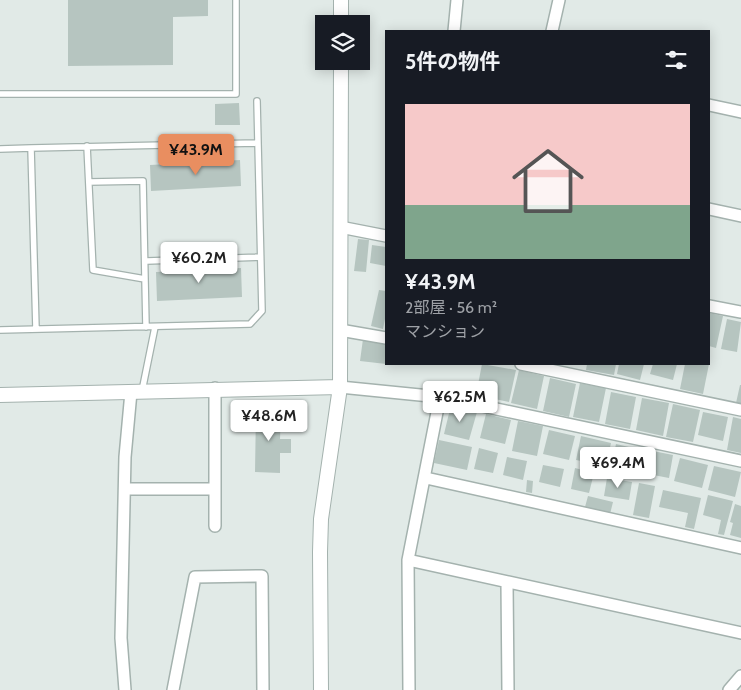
<!DOCTYPE html>
<html lang="ja">
<head>
<meta charset="utf-8">
<style>
  :root { --surface:#171b24; --page:#242831; --text:#f1f3f6; --muted:#9ea1a6; --line:#363941; --accent:#e98e60 }
  body { margin:0; font-family:Cabin,"Noto Sans JP",sans-serif; background:var(--page); color:var(--text); height:100vh; display:flex; flex-direction:column; font-size:19px; white-space:nowrap }
  * { box-sizing:border-box; margin:0 }
  p { font-size:16px; color:var(--muted) }
  .icon { flex:none; width:28px; height:28px; fill:none; stroke:currentColor; stroke-width:2; stroke-linecap:round; stroke-linejoin:round }
  .map { position:relative; flex:1; overflow:hidden }
  .side { position:absolute; left:385px; top:30px; width:325px; height:335px; display:flex; flex-direction:column; background:var(--surface); border-radius:0px; box-shadow:0 2px 12px #0003 }
  .side>* { flex:none }
  .fabs { position:absolute; left:315px; top:15px; display:grid; gap:10px }
  .fabs a { display:grid; place-items:center; width:55px; height:55px; border-radius:0px; background:var(--surface); box-shadow:0 2px 12px #0003; font-size:25px }
  .price { position:absolute; translate:-50% -42px; padding:0 11px; border-radius:5px; background:#fff; color:#222; font-size:16px; line-height:32px; filter:drop-shadow(0 1px 2px #0008) }
  .price::after { content:''; position:absolute; left:50%; top:30px; width:15px; height:11px; margin-left:-8px; background:inherit; clip-path:polygon(0 0,100% 0,50% 100%) }
  .price.selected { background:var(--accent); color:#111 }
  ul { padding:0; list-style:none }
  li { display:grid; align-content:center; gap:10px; height:265px; padding:0 20px }
  li+li { border-top:1px solid var(--line) }
  li span { display:grid; place-items:center; height:155px; border-radius:0px; color:#555 }
  li>.icon { margin-inline-start:auto }
  span .icon { width:90px; height:90px; fill:#fffc; stroke-width:1 }
  li b { font-size:21px }
  h2 { display:flex; justify-content:space-between; align-items:center; height:60px; padding:0 20px; font-size:21px }
  .map>svg:first-child { display:block }
  .building { fill:#b6c5c0 }
  .lines { fill:none; stroke-linecap:round; stroke-linejoin:round }
  .service-casing { stroke:#a4b2ae; stroke-width:8 }
  .minor-casing { stroke:#a4b2ae; stroke-width:14 }
  .tertiary-casing { stroke:#a4b2ae; stroke-width:16 }
  .service { stroke:#fff; stroke-width:5.5 }
  .minor { stroke:#fff; stroke-width:11 }
  .tertiary { stroke:#fff; stroke-width:14 }
</style>
</head>
<body>
<div class="map">
<svg width="741" height="690" viewBox="0 0 741 690">
  <rect width="100%" height="100%" fill="#e1eae7"/>
  <!-- building -->
  <path class="building" d="M 68,0 L 208,0 L 208,16 L 173,17 L 173,65 L 68,66 Z
    M 239,103 L 240,125 L 215,125 L 215,104 Z
    M 240,160 L 241,186 L 151,191 L 150,165 Z
    M 358,239 L 369,240 L 366,272 L 354,271 Z
    M 372,245 L 386,247 L 386,266 L 370,263 Z
    M 241,268 L 242,297 L 157,301 L 156,272 Z
    M 379,290 L 386,291 L 386,314 L 383,329 L 371,326 Z
    M 709,313 L 723,316 L 716,348 L 709,346 Z
    M 727,319 L 741,322 L 737,352 L 721,349 Z
    M 363,339 L 386,341 L 386,364 L 360,361 Z
    M 482,364 L 516,370 L 509,402 L 476,395 Z
    M 587,364 L 616,364 L 614,375 L 586,370 Z
    M 619,364 L 644,364 L 640,380 L 617,374 Z
    M 653,364 L 677,364 L 673,380 L 650,374 Z
    M 685,364 L 709,364 L 703,394 L 680,389 Z
    M 519,370 L 544,376 L 537,409 L 511,403 Z
    M 550,378 L 576,384 L 569,417 L 543,411 Z
    M 580,383 L 606,388 L 599,422 L 573,417 Z
    M 740,385 L 741,385 L 741,404 L 736,403 Z
    M 611,392 L 636,397 L 630,429 L 605,424 Z
    M 642,398 L 669,403 L 663,436 L 636,430 Z
    M 673,404 L 700,410 L 693,442 L 666,437 Z
    M 451,405 L 477,412 L 469,440 L 444,434 Z
    M 256,410 L 281,411 L 280,439 L 291,439 L 291,453 L 280,453 L 280,473 L 255,472 Z
    M 703,412 L 728,417 L 723,441 L 698,435 Z
    M 486,414 L 511,420 L 505,444 L 480,438 Z
    M 733,417 L 741,419 L 741,453 L 727,450 Z
    M 518,421 L 543,426 L 537,456 L 512,451 Z
    M 549,430 L 575,436 L 569,460 L 543,454 Z
    M 581,436 L 611,443 L 606,466 L 576,460 Z
    M 439,440 L 472,447 L 467,470 L 434,463 Z
    M 616,444 L 642,450 L 636,478 L 610,472 Z
    M 479,448 L 498,453 L 493,473 L 474,469 Z
    M 648,450 L 673,455 L 669,478 L 643,473 Z
    M 507,457 L 527,461 L 523,480 L 503,475 Z
    M 680,458 L 708,465 L 702,488 L 674,481 Z
    M 543,465 L 564,469 L 560,487 L 539,482 Z
    M 714,466 L 741,472 L 735,497 L 708,490 Z
    M 575,468 L 594,473 L 589,493 L 571,489 Z
    M 607,478 L 632,482 L 629,500 L 604,496 Z
    M 527,480 L 533,481 L 532,493 L 526,492 Z
    M 639,483 L 655,486 L 649,518 L 633,515 Z
    M 663,490 L 701,498 L 694,529 L 685,527 L 688,513 L 659,507 Z
    M 708,495 L 733,501 L 724,535 L 718,534 L 721,520 L 703,515 Z
    M 588,496 L 613,502 L 610,514 L 585,507 Z
    M 735,504 L 741,506 L 741,538 L 730,535 L 733,523 L 730,522 Z"/>
  <g class="lines">
    <!-- service casing -->
    <g class="service-casing">
      <path id="service" d="M 0,94 L 236,94 L 236,0
        M 87,146 L 93,270 L 145,279 L 146,327
        M 31,148 L 258,143 L 257,101
        M 0,149 L 31,148 L 36,329
        M 89,182 L 143,181 L 145,279
        M 147,261 L 260,257
        M 0,330 L 250,324 L 262,311 L 258,143
        M 142,391 L 155,327"/>
    </g>
    <!-- minor casing -->
    <g class="minor-casing">
      <path id="minor" d="M 454,31 L 457,0
        M 552,31 L 559,0
        M 709,105 L 741,112
        M 709,209 L 741,216
        M 340,227 L 386,236
        M 709,306 L 741,312
        M 340,330 L 386,338
        M 521,364 L 741,410
        M 340,387 L 440,397 L 741,461
        M 215,388 L 215,526
        M 426,478 L 741,548
        M 125,489 L 215,489
        M 408,560 L 741,633
        M 507,583 L 508,690
        M 125,690 L 121,638 L 125,457 L 131,392
        M 173,690 L 195,577 L 262,576 L 263,690
        M 409,690 L 408,560 L 440,397
        M 729,690 L 741,676"/>
    </g>
    <!-- tertiary casing -->
    <g class="tertiary-casing">
      <path id="tertiary" d="M 341,24 L 341,0
        M 0,395 L 340,387
        M 321,690 L 320,552 L 321,519 L 340,387 L 341,61"/>
    </g>
    <!-- service -->
    <use href="#service" class="service"/>
    <!-- minor -->
    <use href="#minor" class="minor"/>
    <!-- tertiary -->
    <use href="#tertiary" class="tertiary"/>
  </g>
</svg>
<div class="fabs">
<a><svg class="icon" aria-label="layers" viewBox="0 0 24 24"><path d="M12 4l9 5-9 5-9-5zM3 14l9 5 9-5"/></svg></a>
</div>
<b class="price selected" style="left:196px;top:176px">¥43.9M</b>
<b class="price" style="left:199px;top:284px">¥60.2M</b>
<b class="price" style="left:460px;top:423px">¥62.5M</b>
<b class="price" style="left:269px;top:442px">¥48.6M</b>
<b class="price" style="left:618px;top:489px">¥69.4M</b>
<section class="side">
<h2>5件の物件<svg class="icon" aria-label="filters" viewBox="0 0 24 24"><path d="M4 7h16M4 17h16"/><circle cx="9" cy="7" r="2"/><circle cx="15" cy="17" r="2"/></svg></h2>
<ul>
<li><span style="background:linear-gradient(#f6c9c9 65%,#7fa58c 0)"><svg class="icon" aria-label="home" viewBox="0 0 24 24"><path d="M3 11l9-7 9 7M6 9v11h12V9"/></svg></span><div><b>¥43.9M</b><p>2部屋 · 56 m²</p><p>マンション</p></div></li>
</ul>
</section>
</div>
</body>
</html>
